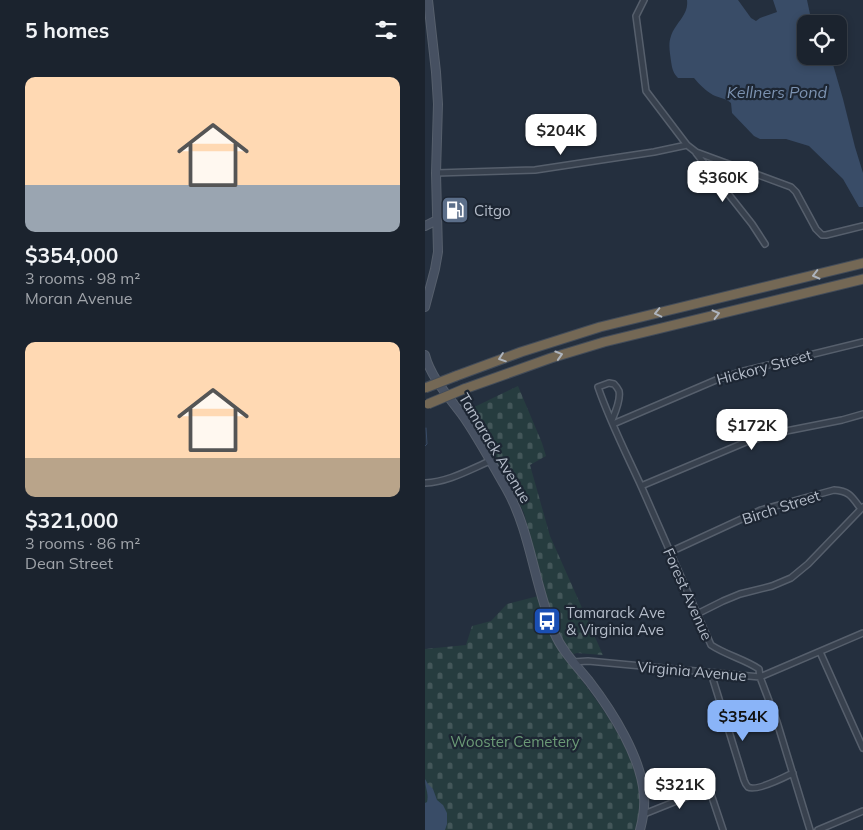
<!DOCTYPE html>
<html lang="en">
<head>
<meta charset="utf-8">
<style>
  :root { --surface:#1b232e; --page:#282f3a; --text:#f1f3f6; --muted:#a0a4aa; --line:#39404a; --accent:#8ab4f8 }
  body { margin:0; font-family:Mulish,sans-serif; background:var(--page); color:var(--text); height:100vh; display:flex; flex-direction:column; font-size:19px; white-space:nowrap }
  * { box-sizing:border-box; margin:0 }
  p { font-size:16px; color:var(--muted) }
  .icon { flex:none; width:28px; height:28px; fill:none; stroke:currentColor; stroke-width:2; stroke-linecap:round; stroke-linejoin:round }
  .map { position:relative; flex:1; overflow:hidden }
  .drawer { display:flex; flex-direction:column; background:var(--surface); width:425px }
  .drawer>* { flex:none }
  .fabs { position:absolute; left:372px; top:15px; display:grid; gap:10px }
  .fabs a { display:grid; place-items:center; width:50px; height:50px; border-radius:10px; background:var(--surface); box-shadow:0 2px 8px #0003,0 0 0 1px var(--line); font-size:25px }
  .price { position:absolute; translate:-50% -42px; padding:0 11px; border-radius:10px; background:#fff; color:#222; font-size:16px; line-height:32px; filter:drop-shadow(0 1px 2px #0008) }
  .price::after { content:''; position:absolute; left:50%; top:30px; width:15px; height:11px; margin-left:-8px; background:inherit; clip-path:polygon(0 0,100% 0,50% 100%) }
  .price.active { background:var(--accent); color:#111 }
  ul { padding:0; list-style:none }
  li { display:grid; align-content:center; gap:10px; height:265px; padding:0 25px }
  li span { display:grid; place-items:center; height:155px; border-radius:10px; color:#555 }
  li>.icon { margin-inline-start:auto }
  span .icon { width:90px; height:90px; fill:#fffc; stroke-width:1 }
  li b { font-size:21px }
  h2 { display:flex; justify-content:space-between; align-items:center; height:60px; padding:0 25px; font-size:21px }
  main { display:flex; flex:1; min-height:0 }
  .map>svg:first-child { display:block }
  .cemetery { fill:url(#cemetery-stones) }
  .water { fill:#394c67 }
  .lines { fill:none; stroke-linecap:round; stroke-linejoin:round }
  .stream { stroke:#394c67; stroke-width:1 }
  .street-casing { stroke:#565f6c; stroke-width:8 }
  .secondary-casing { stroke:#565f6c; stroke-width:10 }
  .highway-casing { stroke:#434c59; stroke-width:11 }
  .street { stroke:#38414e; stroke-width:5 }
  .secondary { stroke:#465061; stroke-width:8 }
  .highway { stroke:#746855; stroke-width:9 }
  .highway-bridge-casing { stroke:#434c59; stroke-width:11; stroke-linecap:butt }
  .highway-bridge { stroke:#746855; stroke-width:9 }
  .oneway { stroke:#aeb4bd }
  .labels { text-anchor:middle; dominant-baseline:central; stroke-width:4.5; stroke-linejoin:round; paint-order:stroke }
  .poi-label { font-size:15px; fill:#b4bcc9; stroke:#1d2633; text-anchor:start }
  .street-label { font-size:15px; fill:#b4bcc9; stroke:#1d2633 }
  .park-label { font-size:15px; fill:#6b9a76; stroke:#1d2633 }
  .water-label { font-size:16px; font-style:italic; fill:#7c92b1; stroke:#1d2633 }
</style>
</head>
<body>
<main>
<section class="drawer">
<h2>5 homes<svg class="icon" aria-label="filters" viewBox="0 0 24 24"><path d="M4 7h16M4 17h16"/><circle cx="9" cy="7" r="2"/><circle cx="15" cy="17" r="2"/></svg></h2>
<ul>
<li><span style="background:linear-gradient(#ffd9b3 70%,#9aa5b1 0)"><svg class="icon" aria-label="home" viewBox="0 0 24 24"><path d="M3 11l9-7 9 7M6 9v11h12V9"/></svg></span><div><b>$354,000</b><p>3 rooms · 98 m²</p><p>Moran Avenue</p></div></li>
<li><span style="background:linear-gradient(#ffd9b3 75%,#b9a48a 0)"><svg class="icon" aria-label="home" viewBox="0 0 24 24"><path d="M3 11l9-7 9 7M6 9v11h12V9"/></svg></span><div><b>$321,000</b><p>3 rooms · 86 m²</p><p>Dean Street</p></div></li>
</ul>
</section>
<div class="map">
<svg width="438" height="830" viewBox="0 0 438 830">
  <defs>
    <pattern id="cemetery-stones" width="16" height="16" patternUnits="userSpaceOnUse" patternTransform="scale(1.25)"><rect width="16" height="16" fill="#263c3f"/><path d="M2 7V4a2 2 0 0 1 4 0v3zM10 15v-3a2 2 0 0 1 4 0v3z" fill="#435659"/></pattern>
  </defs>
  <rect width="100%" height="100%" fill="#242f3e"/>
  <!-- cemetery -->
  <path class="cemetery" d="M 93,386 L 117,443 L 121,456 L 105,465 L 125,536 L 178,655 L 152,653 L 139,657 C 166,693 197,730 210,773 C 212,779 214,785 215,792 C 216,805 214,817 211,830 L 0,830 L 0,649 L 41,645 L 47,626 L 66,621 L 82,604 L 121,594 L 99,513 L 88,489 L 41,411 Z"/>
  <!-- water -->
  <path class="water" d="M 262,0 L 313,0 L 326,18 L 331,21 L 335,18 L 352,12 L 348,0 L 382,0 L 385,14 L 390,24 L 381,24 L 381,56 L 405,56 L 407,61 L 418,99 L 430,147 L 438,173 L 438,207 L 434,207 L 418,179 L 384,146 L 361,139 L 335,139 L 329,136 L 307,113 L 306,103 C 300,98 294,98 288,95 C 281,91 274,84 269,78 L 253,78 C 248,73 247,68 246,61 C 245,53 243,44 246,36 C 250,23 264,15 262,0 Z
    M 0,779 L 3,784 L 8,789 L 12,800 L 18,805 L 22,813 L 22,824 L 20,830 L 0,830 L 0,803 L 2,802 C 4,793 0,788 0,779 Z"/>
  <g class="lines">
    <!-- stream -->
    <path class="stream" d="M 0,446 L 2,444 L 1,428"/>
    <!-- street casing -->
    <g class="street-casing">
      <path id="street" d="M 219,0 L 211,16 L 221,91 L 262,145 L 271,152 L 366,187 L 371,192 L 391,229 L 397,235 L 401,235 L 438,226
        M 271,153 L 327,224 L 340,244
        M 11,173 L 110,170 L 229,152 L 262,145
        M 187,420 C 190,413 196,400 194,391 C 193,389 190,385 189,384 L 184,383 L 173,387 C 185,422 202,455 217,488 C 240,541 263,593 286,645 C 301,655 319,659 334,669 L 335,677 L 352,722 L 385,830
        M 188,424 L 291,380 L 315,372 L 438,342
        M 0,483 C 23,482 44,470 65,461
        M 216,486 L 321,442 L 356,432 L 417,420 L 438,414
        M 245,552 L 336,510 L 409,490 C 425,491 427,497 436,509
        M 272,614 L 298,601 L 315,594 L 347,586 L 366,578 L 383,564 L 438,507
        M 395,652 L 438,748
        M 148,662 L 163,661 L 335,677 L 438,633
        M 286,673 L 319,780 C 320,783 321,785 323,787 C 331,792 360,777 368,773
        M 219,814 L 284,788 L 298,830
        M 393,830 L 438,811"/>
    </g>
    <!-- secondary casing -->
    <g class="secondary-casing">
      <path id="secondary" d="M 0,226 L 12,220
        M 0,307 L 10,269 L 13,252 L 11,173 L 13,104 L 11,72 L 3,0
        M 0,355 C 6,378 24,397 38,416 C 54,439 67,464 81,488 C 106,532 109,585 129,632 C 137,651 151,665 164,681 C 187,711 217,758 219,796 C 220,808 218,819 215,830"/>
    </g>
    <!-- highway casing -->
    <g class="highway-casing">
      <path id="highway" d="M 31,376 L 96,352 L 175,327 L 438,263
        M 39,389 L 126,358 L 179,342 L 438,279"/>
    </g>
    <!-- street -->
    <use href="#street" class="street"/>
    <!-- secondary -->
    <use href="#secondary" class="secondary"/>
    <!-- highway -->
    <use href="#highway" class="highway"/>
    <!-- highway-bridge casing -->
    <g class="highway-bridge-casing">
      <path id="highway-bridge" d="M 0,388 L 31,376
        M 3,404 L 39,389"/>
    </g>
    <!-- highway-bridge -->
    <use href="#highway-bridge" class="highway-bridge"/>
  </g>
  <!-- one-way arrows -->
  <defs><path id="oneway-chevron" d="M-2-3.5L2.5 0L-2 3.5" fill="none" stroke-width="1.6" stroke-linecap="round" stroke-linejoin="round" transform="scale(1.25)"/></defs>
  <g class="oneway">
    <use href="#oneway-chevron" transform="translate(391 275) rotate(166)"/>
    <use href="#oneway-chevron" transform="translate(233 313) rotate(167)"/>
    <use href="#oneway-chevron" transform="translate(291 314) rotate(-14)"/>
    <use href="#oneway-chevron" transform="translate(134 355) rotate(-17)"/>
    <use href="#oneway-chevron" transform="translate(77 358) rotate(161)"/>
  </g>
  <!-- icons -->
  <defs>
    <g id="fuel-square" transform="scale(1.4375)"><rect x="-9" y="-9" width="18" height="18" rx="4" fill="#5c6f8a" stroke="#1d2633"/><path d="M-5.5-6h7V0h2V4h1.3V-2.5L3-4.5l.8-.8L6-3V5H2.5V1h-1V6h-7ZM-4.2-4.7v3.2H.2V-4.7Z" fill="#fff"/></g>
    <g id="bus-square" transform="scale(1.4375)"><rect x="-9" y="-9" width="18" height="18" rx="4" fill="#1a4fb4" stroke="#1d2633"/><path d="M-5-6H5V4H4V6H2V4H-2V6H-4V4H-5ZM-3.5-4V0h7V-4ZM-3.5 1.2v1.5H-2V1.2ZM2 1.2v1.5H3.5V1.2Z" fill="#fff"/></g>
  </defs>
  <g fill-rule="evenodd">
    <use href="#fuel-square" x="30" y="210"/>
    <use href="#bus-square" x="122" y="621"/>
  </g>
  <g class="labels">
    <!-- poi labels -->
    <g class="poi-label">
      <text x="49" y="210">Citgo</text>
      <text x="141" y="612">Tamarack Ave<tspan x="141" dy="17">&amp; Virginia Ave</tspan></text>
    </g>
    <!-- street labels -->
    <g class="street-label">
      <text transform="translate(339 367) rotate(-15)">Hickory Street</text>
      <text transform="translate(70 448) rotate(59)">Tamarack Avenue</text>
      <text transform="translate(356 507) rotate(-18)">Birch Street</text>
      <text transform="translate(263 594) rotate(66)">Forest Avenue</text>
      <text transform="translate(267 671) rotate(5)">Virginia Avenue</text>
    </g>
    <!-- park labels -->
    <g class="park-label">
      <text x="90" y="741">Wooster Cemetery</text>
    </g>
    <!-- water labels -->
    <g class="water-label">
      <text x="352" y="92">Kellners Pond</text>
    </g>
  </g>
</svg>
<div class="fabs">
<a><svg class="icon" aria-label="locate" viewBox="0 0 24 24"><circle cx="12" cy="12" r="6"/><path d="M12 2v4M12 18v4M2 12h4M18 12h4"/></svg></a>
</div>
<b class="price" style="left:136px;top:156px">$204K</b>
<b class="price" style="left:298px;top:203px">$360K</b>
<b class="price" style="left:327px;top:451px">$172K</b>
<b class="price active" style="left:318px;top:742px">$354K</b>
<b class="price" style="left:255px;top:810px">$321K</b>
</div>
</main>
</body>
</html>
